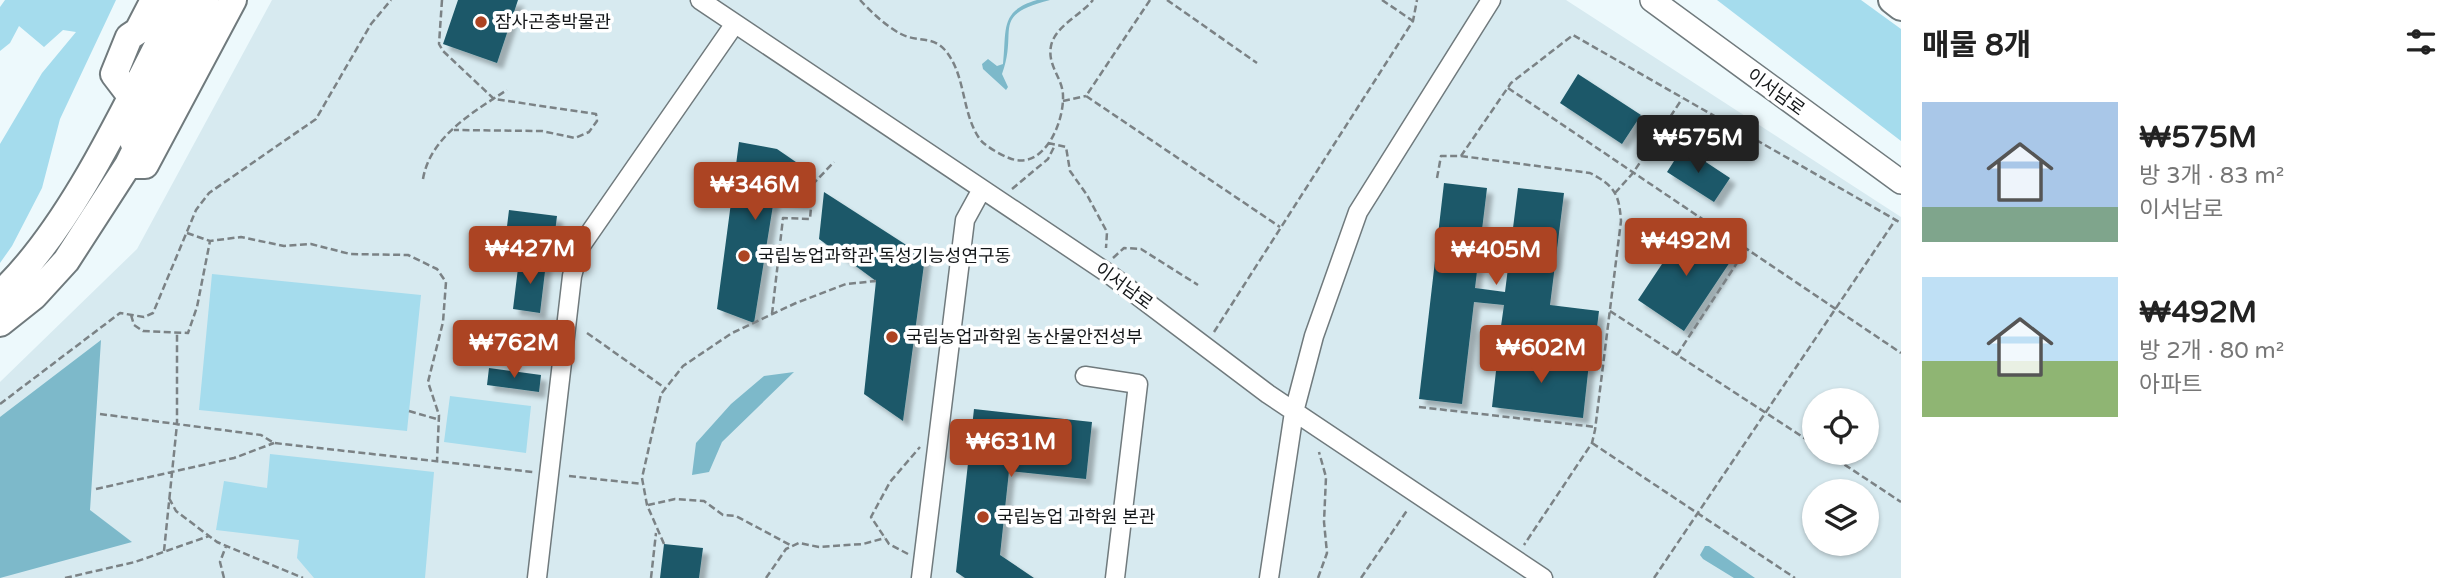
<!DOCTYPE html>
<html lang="ko">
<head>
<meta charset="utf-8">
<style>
  :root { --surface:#fff; --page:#f6f6f6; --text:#222; --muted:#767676; --accent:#ac4423 }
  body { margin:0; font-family:"Varela Round","Noto Sans KR",sans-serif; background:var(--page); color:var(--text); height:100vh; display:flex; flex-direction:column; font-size:26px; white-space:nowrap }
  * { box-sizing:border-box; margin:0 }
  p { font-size:23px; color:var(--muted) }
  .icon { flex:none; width:38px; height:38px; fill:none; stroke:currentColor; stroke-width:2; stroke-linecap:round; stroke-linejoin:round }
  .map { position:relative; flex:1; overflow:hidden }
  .details { display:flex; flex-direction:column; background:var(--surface); width:560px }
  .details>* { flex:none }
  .buttons { position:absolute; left:1802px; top:388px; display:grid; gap:14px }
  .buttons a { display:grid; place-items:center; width:77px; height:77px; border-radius:50%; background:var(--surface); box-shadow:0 2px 5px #0004; font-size:35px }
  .price { position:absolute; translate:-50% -60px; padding:0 16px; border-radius:7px; background:var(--accent); color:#fff; font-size:23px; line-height:46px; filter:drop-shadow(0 2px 4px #0008) }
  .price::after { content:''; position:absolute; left:50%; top:42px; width:21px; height:16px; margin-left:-10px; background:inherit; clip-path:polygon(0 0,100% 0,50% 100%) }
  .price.on { background:#222; color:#fff }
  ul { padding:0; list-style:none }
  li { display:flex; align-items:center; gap:21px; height:175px; padding:0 21px }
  li span { display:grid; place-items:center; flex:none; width:196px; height:140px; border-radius:0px; color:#555 }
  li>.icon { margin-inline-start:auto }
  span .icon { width:84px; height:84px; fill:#fffc; stroke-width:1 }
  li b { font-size:30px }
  h2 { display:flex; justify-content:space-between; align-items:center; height:84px; padding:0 21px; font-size:30px }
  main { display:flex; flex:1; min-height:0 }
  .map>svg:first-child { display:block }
  .built { fill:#d7eaf0; fill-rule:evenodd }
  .green { fill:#a5dced }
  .water { fill:#7db9ca }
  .building { fill:#1b5969; filter:url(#shadow) }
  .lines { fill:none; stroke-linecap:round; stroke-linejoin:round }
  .minor-casing { stroke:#707a7d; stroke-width:21 }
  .major-casing { stroke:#707a7d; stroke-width:26 }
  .highway-casing { stroke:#707a7d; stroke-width:30 }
  .path { stroke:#7b8285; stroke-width:2.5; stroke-dasharray:7 3.5; stroke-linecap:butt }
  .minor { stroke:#fff; stroke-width:18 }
  .major { stroke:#fff; stroke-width:23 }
  .highway { stroke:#fff; stroke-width:26 }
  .poi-dot { fill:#ac4423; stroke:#fff; stroke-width:2.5 }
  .labels { text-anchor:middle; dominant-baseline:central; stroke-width:7; stroke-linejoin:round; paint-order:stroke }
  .poi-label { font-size:18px; fill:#131618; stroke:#fff; text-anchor:start }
  .street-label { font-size:18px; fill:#131618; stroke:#fff }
</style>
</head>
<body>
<main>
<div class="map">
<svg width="1901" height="578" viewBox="0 0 1901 578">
  <defs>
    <filter id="shadow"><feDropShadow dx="6" dy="6" stdDeviation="2" flood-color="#0004"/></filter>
  </defs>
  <rect width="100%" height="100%" fill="#edf9fc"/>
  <!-- built -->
  <path class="built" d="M 272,0 L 1566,0 L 1901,217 L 1901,578 L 0,578 L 0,382 L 137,249 ZM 1815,401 L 1867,401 L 1867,453 L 1815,453 ZM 1815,492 L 1867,492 L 1867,544 L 1815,544 Z"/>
  <!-- green -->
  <path class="green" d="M 5,0 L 116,0 L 60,119 L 42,188 L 12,246 L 0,263 L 0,144 L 42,73 L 76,32 L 63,30 L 44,47 L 19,26 L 10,43 L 0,51 L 0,7 Z
    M 1717,0 L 1861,0 L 1901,29 L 1901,141 Z
    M 212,274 L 421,295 L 407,431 L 199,410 Z
    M 450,396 L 531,406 L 526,453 L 444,442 Z
    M 270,454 L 434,472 L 425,578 L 314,578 L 297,558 L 299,540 L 216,530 L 224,481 L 267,488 Z"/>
  <!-- water -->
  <path class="water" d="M 1037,0 L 1050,0 C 989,16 1019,28 1002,74 L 1008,87 L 1006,90 L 983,69 L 982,64 L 988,59 L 997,66 L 1003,64 C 1007,30 999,11 1037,0 Z
    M 101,340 L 90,510 L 132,542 L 0,578 L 0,417 Z
    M 794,372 L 722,442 L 709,472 L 692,475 L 696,443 L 731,404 L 764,376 Z
    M 1705,546 L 1709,546 L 1755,578 L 1734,578 L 1703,559 L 1700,555 Z"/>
  <!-- building -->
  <path class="building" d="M 458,0 L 518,0 L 497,63 L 443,44 Z
    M 1578,74 L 1641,115 L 1622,144 L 1560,103 Z
    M 739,142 L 777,149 L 809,171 L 806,203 L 774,199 L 754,323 L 717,309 Z
    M 1683,147 L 1730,178 L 1714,202 L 1667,172 Z
    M 1444,183 L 1487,188 L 1475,288 L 1505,292 L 1518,188 L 1564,193 L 1550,305 L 1599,311 L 1594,351 L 1499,340 L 1504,305 L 1474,302 L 1462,404 L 1419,399 Z
    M 824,192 L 925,257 L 903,421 L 864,394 L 876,281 L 819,239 Z
    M 509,210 L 557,216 L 552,257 L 504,251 Z
    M 1688,225 L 1734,256 L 1684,331 L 1638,300 Z
    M 519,260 L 546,263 L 540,313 L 513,309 Z
    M 1498,353 L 1589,363 L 1583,418 L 1492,407 Z
    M 489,368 L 541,375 L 539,392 L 487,385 Z
    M 974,409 L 1092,422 L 1086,479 L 1009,471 L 1000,555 L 1034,578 L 965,578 L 956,572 Z
    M 664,544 L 703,548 L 699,578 L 660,578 Z"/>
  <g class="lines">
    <!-- minor casing -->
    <g class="minor-casing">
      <path id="minor" d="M 700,0 L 1109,274 L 1268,394 L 1543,578
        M 1085,376 L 1138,384 L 1115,578
        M 537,578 L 572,276 L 580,247 L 734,25
        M 921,578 L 965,220 L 982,189
        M 1269,578 L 1294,412 L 1314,336 L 1358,212 L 1491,0"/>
    </g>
    <!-- major casing -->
    <g class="major-casing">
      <path id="major" d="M 1652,0 L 1901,182"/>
    </g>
    <!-- highway casing -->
    <g class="highway-casing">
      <path id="highway" d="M 1892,0 L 1901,7
        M 130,95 L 114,74 L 129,37 L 138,31 L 154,0
        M 130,165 L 145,165 L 233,0
        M 0,294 C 74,226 133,91 181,0
        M 0,323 L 34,296 L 66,261 L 128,165 L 136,149 L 133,141 L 205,0"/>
    </g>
    <!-- path -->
    <path class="path" d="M 442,0 L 439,44 L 443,51 L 494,99 L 596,114 L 597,121 L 589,132 L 575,138 L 542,131 L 454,130
      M 860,0 C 870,11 887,27 901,34 C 916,42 932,36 944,49 C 966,73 961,111 979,138 C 983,145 1001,155 1009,158 C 1044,172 1064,122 1063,96 C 1063,78 1047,66 1051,46 C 1055,26 1081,15 1093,0
      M 1150,0 L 1086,96 L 1280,227
      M 1167,0 L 1257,63
      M 1382,0 L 1413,21
      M 1508,88 L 1901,353
      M 1063,101 L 1086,96
      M 1048,143 L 1066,147 L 1070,171 L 1087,195 L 1107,232 L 1106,248
      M 1461,156 L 1590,173 C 1615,186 1619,194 1621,221 L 1595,430 L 1592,443 L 1524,545
      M 1437,178 L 1441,156 L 1461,156 L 1511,83 L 1573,35 L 1901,223
      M 423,179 C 430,137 473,112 507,90
      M 1012,189 L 1048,159 L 1055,145
      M 1615,193 L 1633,173 L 1682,99
      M 187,233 L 210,241 L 241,237 L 284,246 L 311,244 L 350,254 L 408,255 L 437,269 L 446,282 L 443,322 L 428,382 L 439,415 L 437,461
      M 1113,258 L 1124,248 L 1141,249 L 1198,285
      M 1610,311 L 1815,445
      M 772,314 L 783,218 L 810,219 L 813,184 L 834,162
      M 131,315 L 134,325 L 143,331 L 188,333 L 197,307 L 210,241
      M 1214,332 L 1413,21 L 1417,0
      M 587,333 L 665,388
      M 1677,355 L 1746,249
      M 0,404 L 120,313 L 144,317 L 153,313 L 196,210 L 209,193 L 316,119 L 371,24 L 391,0
      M 1419,407 L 1596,427
      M 409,411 L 440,420
      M 100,414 L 261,435 L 274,443 L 533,472
      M 1592,443 L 1795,578
      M 1827,453 L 1901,502
      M 569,476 L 643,484
      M 96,489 L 234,458 L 274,443
      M 169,498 L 176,511 L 217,542 L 303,578
      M 648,505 L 675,499 L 704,501 L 723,515 L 736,516 L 792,546
      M 664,544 L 647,505 L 642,478 L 661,394 L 683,366 L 732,333 L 796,303 L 846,284 L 876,281
      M 164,551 L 177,424 L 177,334
      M 908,554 L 889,544 L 871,517 L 890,482 L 920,447
      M 65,578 L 135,562 L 209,536
      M 224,578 L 220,562 L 226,546
      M 651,578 L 656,533
      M 766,578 L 786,549 L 799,543 L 819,547 L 863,544 L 885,538
      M 1318,578 L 1327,553 L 1324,522 L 1326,477 L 1319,452
      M 1361,578 L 1408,509
      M 1654,578 L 1896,219"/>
    <!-- minor -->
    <use href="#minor" class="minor"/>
    <!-- major -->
    <use href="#major" class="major"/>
    <!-- highway -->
    <use href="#highway" class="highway"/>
  </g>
  <!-- markers -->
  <g class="poi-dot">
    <circle cx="481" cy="22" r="7"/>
    <circle cx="744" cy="256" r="7"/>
    <circle cx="892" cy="337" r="7"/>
    <circle cx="983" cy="517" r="7"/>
  </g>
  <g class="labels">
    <!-- poi labels -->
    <g class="poi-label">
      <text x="495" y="22">잠사곤충박물관</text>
      <text x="758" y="256">국립농업과학관 독성기능성연구동</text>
      <text x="906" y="337">국립농업과학원 농산물안전성부</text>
      <text x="997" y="517">국립농업 과학원 본관</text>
    </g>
    <!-- street labels -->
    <g class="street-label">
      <text transform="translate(1776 92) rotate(36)">이서남로</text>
      <text transform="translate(1124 286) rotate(36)">이서남로</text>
    </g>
  </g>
</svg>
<div class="buttons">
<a><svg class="icon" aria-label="locate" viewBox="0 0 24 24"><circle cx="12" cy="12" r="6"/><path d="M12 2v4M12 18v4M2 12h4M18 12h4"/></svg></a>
<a><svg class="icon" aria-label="layers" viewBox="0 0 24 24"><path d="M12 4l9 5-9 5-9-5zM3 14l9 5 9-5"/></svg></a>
</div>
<b class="price on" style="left:1698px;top:175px">₩575M</b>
<b class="price" style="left:755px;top:222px">₩346M</b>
<b class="price" style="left:1686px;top:278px">₩492M</b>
<b class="price" style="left:530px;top:286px">₩427M</b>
<b class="price" style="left:1496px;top:287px">₩405M</b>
<b class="price" style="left:514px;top:380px">₩762M</b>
<b class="price" style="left:1541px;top:385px">₩602M</b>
<b class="price" style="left:1011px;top:479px">₩631M</b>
</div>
<section class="details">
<h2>매물 8개<svg class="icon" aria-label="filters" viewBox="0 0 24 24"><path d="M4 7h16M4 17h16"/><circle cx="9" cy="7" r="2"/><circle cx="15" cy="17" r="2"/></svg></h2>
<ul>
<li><span style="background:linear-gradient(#a9c7e8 75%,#7fa58c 0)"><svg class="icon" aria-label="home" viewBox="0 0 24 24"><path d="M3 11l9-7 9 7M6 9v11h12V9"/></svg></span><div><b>₩575M</b><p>방 3개 · 83 m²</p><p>이서남로</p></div></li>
<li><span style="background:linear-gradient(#bfe0f5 60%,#8fb573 0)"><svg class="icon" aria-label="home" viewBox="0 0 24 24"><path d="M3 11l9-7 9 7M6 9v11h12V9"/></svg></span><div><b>₩492M</b><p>방 2개 · 80 m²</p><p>아파트</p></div></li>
</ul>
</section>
</main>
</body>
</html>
